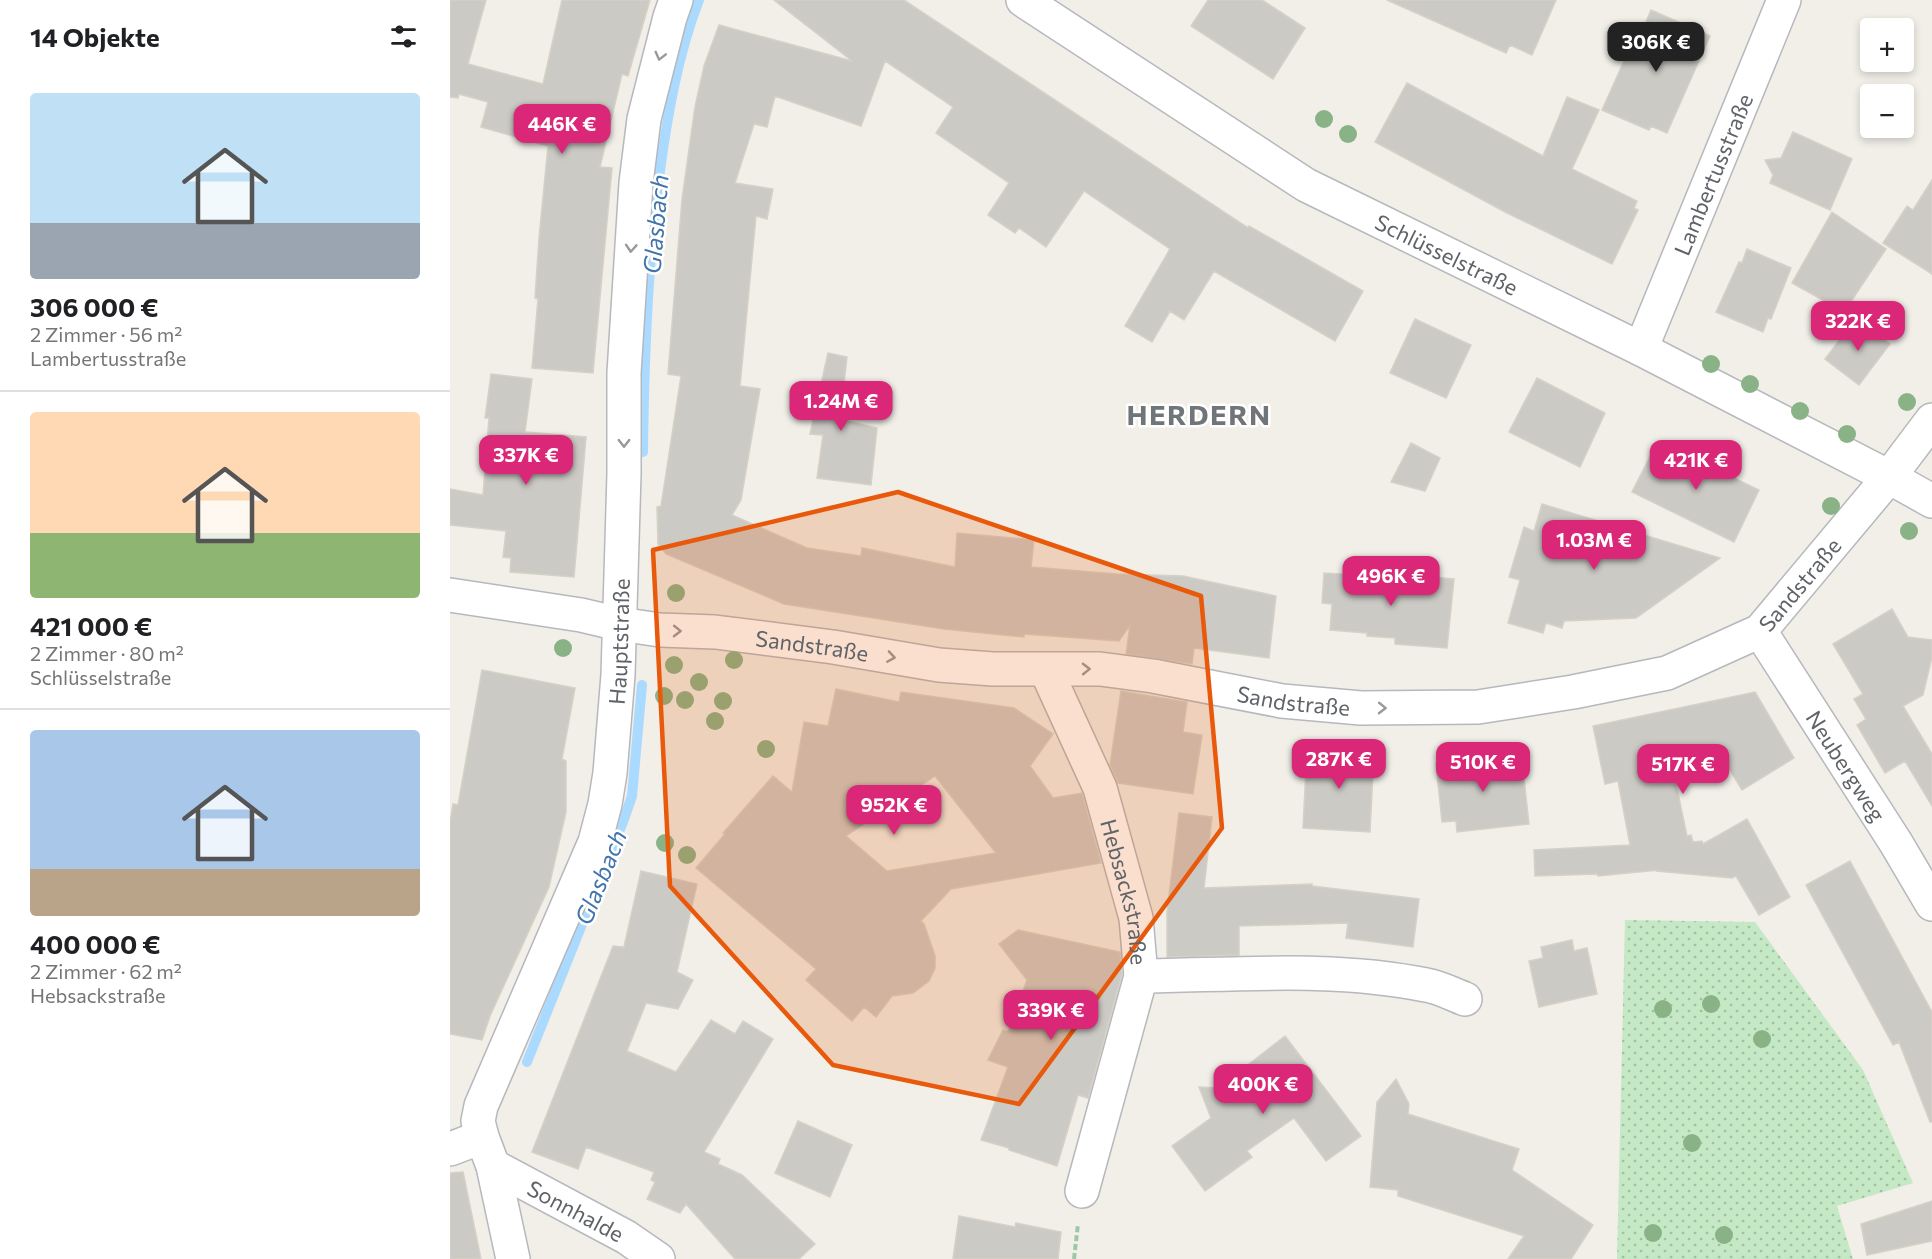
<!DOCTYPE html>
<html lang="de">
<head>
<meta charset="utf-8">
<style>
  :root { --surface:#fff; --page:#f6f6f6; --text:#202124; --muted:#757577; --line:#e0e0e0; --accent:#db2777 }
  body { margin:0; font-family:Commissioner,sans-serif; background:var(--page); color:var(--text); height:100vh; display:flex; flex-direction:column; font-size:22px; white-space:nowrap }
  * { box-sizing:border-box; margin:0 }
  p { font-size:20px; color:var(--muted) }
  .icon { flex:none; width:33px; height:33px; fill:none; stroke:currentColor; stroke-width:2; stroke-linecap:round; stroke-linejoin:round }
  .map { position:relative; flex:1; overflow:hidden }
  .side { display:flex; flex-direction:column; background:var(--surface); width:450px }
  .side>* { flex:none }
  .controls { position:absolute; left:1410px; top:18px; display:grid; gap:12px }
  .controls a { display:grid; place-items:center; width:54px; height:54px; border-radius:6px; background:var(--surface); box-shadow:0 3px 9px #0003; font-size:30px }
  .price { position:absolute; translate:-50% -51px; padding:0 14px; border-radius:12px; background:var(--accent); color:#fff; font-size:20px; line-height:39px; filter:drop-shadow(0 2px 3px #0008) }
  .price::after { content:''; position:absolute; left:50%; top:36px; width:18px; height:14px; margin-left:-9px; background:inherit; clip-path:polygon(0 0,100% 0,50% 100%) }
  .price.on { background:#222; color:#fff }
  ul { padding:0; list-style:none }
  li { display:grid; align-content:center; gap:12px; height:318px; padding:0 30px }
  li+li { border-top:2px solid var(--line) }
  li span { display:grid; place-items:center; height:186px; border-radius:6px; color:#555 }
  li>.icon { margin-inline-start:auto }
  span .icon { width:108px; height:108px; fill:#fffc; stroke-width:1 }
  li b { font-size:26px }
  h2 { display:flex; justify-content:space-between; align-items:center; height:72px; padding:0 30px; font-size:26px }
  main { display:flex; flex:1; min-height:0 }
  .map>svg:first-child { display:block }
  .grass { fill:url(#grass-dots) }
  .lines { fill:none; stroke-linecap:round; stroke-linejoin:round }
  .stream { stroke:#aadaff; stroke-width:10 }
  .building { fill:#cccac5; stroke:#d6d1c6; stroke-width:1.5; fill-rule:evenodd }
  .minor-casing { stroke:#b5b8bc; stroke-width:36 }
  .path { stroke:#9cc7a9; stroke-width:4; stroke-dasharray:6 3; stroke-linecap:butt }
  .minor { stroke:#fff; stroke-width:33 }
  .tree { fill:#89b387 }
  .oneway { stroke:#979a9d }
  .marked { fill:#e8590c; fill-opacity:0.2; stroke:#e8590c; stroke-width:4.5; stroke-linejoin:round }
  .labels { text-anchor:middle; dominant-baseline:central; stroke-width:5; stroke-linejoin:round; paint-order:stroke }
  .street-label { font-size:22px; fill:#5f6368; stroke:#fff }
  .water-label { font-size:24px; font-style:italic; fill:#4174aa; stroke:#fff }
  .district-label { font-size:28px; font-weight:bold; letter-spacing:1.5px; fill:#70757a; stroke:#fff }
</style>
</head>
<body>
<main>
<section class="side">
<h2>14 Objekte<svg class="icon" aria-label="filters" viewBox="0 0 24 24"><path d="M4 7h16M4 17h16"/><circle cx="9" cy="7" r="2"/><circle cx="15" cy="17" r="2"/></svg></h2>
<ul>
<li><span style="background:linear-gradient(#bfe0f5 70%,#9aa5b1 0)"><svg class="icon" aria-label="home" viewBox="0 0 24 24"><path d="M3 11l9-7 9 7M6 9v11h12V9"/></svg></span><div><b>306 000 €</b><p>2 Zimmer · 56 m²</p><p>Lambertusstraße</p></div></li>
<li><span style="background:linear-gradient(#ffd9b3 65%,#8fb573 0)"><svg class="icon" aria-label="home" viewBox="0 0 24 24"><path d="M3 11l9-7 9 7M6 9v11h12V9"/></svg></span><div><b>421 000 €</b><p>2 Zimmer · 80 m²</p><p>Schlüsselstraße</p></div></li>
<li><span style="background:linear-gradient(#a9c7e8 75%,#b9a48a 0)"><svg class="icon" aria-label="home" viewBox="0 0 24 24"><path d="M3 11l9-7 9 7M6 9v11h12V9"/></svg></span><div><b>400 000 €</b><p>2 Zimmer · 62 m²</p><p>Hebsackstraße</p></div></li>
</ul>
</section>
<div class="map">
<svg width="1482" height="1259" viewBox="0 0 1482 1259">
  <defs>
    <pattern id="grass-dots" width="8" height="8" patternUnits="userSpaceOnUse" patternTransform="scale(1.5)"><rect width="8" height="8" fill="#c5e8c5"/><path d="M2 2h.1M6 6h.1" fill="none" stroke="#a3c0a4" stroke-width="1.8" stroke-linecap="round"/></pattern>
  </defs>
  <rect width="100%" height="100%" fill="#f1efe8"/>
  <!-- grass -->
  <path class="grass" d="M 1175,920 L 1305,922 L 1413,1070 L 1463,1183 L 1387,1206 L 1403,1259 L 1167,1259 Z"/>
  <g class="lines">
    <!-- stream -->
    <path class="stream" d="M 193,452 C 194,361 197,269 209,178 C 217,118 227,57 249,0
      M 77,1062 L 173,822 L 182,796 L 192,685"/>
  </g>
  <!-- building -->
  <path class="building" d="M 0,0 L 36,0 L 18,64 L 93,84 L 112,0 L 200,0 L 178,76 L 172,74 L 150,167 L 162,168 L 143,373 L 82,368 L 88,299 L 85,298 L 89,238 L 98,146 L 31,127 L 38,102 L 9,94 L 8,98 L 0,97 Z
    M 324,0 L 454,0 L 798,228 L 799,226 L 913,291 L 885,341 L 764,271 L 734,320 L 720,311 L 702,342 L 675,326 L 720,249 L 634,191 L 596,247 L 569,228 L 565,233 L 538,215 L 559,183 L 486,133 L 503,107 L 435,61 L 411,126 L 325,96 L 317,127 L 304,124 L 285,183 L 323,189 L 317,219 L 306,216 L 290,386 L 310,389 L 291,500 L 282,515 L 357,548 L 411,556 L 412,548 L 505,567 L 507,533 L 584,540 L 581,567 L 667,574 L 733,576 L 826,596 L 819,658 L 744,648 L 742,664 L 676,654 L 680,625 L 669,641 L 574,634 L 574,637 L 494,629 L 334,604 L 216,554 L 208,544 L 207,507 L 211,506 L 231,376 L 218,374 L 232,199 L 245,107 L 254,66 L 269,25 L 402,61 Z
    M 758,0 L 812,0 L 855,28 L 823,79 L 741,26 Z
    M 937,0 L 1106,0 L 1082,55 L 1060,45 L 1056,53 Z
    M 1201,10 L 1260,36 L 1217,133 L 1201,126 L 1199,130 L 1152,110 L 1186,34 L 1190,36 Z
    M 957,83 L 1093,156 L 1117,97 L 1149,110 L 1122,169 L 1187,201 L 1184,208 L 1188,210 L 1162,264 L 1057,213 L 925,142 Z
    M 1343,132 L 1402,159 L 1380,210 L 1320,183 L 1323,175 L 1315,160 L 1331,158 Z
    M 1482,180 L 1482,274 L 1433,243 L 1457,206 L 1463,210 Z
    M 1382,212 L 1436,249 L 1394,312 L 1342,283 Z
    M 1297,249 L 1341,268 L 1321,319 L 1318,318 L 1313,332 L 1266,312 L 1289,262 L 1292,263 Z
    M 1406,318 L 1440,344 L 1409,385 L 1375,359 Z
    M 965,319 L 1021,345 L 996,398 L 940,373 Z
    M 378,353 L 397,357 L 390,419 L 427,428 L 421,485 L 367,478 L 373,435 L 360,434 Z
    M 41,374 L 82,379 L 75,432 L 136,437 L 124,577 L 60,572 L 61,558 L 53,557 L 56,531 L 0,525 L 0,489 L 33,495 L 39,418 L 35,418 Z
    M 1087,378 L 1155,413 L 1130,467 L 1059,432 Z
    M 1208,441 L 1309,490 L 1284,542 L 1182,492 Z
    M 961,443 L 990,458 L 975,491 L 941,482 Z
    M 1092,504 L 1270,558 L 1186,618 L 1114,621 L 1112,628 L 1096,623 L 1093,633 L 1058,623 L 1070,580 L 1059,577 L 1074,527 L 1084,531 Z
    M 907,571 L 1004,579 L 997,648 L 945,644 L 945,638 L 917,636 L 917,633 L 880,630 L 882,604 L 872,603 L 874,573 L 907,575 Z
    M 1442,609 L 1458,637 L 1482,640 L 1482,657 L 1473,695 L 1453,706 L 1482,754 L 1482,806 L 1455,761 L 1435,773 L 1407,725 L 1416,719 L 1404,699 L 1413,694 L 1383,644 Z
    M 32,670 L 125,688 L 112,759 L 116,761 L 116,812 L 99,887 L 40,1016 L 32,1040 L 0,1034 L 0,822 L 3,804 L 8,805 Z
    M 386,689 L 449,702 L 451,692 L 564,708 L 603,734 L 580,766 L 603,798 L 632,793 L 651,863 L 501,889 L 471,921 L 474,924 L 485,956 L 485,968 L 479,981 L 463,993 L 442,996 L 426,1017 L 414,1007 L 402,1021 L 356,980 L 366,969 L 246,868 L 275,834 L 273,833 L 323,776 L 342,792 L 354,722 L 378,726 ZM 485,776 L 546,853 L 437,871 L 396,836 Z
    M 671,691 L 737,702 L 733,732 L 752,735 L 743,794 L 668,783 L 660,765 Z
    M 1305,692 L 1344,758 L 1292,790 L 1278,767 L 1225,779 L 1237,836 L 1241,835 L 1243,842 L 1252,841 L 1253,844 L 1297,819 L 1340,897 L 1309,915 L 1286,876 L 1282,878 L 1206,871 L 1209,870 L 1148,876 L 1147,874 L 1085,876 L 1084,850 L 1180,845 L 1168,781 L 1155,784 L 1143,726 Z
    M 857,749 L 924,752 L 920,832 L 853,828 Z
    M 1069,755 L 1071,770 L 1073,770 L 1079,824 L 1007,832 L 1006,821 L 992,822 L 986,764 Z
    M 729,813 L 762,817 L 754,888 L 862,884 L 862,886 L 969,899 L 963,947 L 896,938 L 898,923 L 789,926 L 789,955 L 717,957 L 717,912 Z
    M 1400,861 L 1482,1012 L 1482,1122 L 1480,1122 L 1449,1042 L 1443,1045 L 1356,885 Z
    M 191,871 L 247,884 L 227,972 L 243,980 L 228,1009 L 196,1003 L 177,1051 L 226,1072 L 261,1020 L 285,1034 L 293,1021 L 323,1039 L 254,1152 L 270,1159 L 268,1164 L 292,1175 L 365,1244 L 349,1259 L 285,1259 L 236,1204 L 230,1213 L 197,1199 L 205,1182 L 201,1180 L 204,1172 L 136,1147 L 128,1169 L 82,1152 L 163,946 L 174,947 Z
    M 568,930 L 670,952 L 672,974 L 638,1098 L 628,1095 L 607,1166 L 559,1150 L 559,1148 L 531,1140 L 558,1067 L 538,1060 L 553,1030 L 558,1032 L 577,980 L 549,944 Z
    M 1122,940 L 1124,951 L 1137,948 L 1147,994 L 1089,1007 L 1079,961 L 1093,958 L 1091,947 Z
    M 835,1036 L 911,1136 L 876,1161 L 844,1118 L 797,1151 L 802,1157 L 755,1191 L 722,1146 L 761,1118 L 749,1087 L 768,1088 Z
    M 946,1079 L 959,1104 L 958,1114 L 1069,1149 L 1062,1170 L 1143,1225 L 1121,1259 L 1058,1259 L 1074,1236 L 948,1196 L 948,1190 L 920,1187 L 927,1102 Z
    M 348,1121 L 402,1145 L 380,1197 L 325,1173 Z
    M 13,1172 L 31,1259 L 0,1259 L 0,1173 Z
    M 1482,1201 L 1482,1241 L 1417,1255 L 1411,1224 Z
    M 509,1216 L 565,1227 L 566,1223 L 611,1232 L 608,1259 L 503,1259 Z"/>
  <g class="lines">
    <!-- minor casing -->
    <g class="minor-casing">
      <g id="minor">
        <path id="s1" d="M 573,0 L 856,185 L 1191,349 L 1439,477 L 1482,501"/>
        <path id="s2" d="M 1191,349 L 1334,0"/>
        <path id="s3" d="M 0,595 L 131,615 L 169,624 L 210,630 L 265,632 L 383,647 L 489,665 L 543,669 L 650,669 L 703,676 L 832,701 L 911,708 L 1028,707 L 1123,692 L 1217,673 L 1310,631 L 1439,477 L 1482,420"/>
        <path id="s4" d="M 1310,631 L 1446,843 L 1482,904"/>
        <path id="s5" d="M 596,670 L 650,788 L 686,918 L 691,976 L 632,1191"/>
        <path d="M 691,976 C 785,975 883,966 976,985 C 989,987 1002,994 1015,999"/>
        <path d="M 0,1149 L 32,1137"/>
        <path id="s6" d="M 43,1166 L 176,1237 L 208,1259"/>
        <path id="s7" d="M 63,1259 L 43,1166 L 32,1137 L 28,1121 L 31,1106 L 145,842 L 155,804 L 160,773 L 168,675 L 174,474 L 174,373 L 186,183 L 194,119 L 220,17 L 226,0"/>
      </g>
    </g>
    <!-- path -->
    <path class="path" d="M 624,1259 L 628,1224"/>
    <!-- minor -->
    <use href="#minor" class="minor"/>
  </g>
  <!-- trees -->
  <g class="tree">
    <circle cx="874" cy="119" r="9"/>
    <circle cx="898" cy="134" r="9"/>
    <circle cx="1261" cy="364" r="9"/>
    <circle cx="1300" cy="384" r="9"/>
    <circle cx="1457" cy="402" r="9"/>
    <circle cx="1350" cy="411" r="9"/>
    <circle cx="1397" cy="434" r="9"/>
    <circle cx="1381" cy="506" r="9"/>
    <circle cx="1459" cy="531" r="9"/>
    <circle cx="226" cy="593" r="9"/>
    <circle cx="113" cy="648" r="9"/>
    <circle cx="284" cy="660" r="9"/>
    <circle cx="224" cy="665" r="9"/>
    <circle cx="249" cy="682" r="9"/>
    <circle cx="214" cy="696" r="9"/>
    <circle cx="235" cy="700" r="9"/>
    <circle cx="273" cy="701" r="9"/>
    <circle cx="265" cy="721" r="9"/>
    <circle cx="316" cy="749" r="9"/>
    <circle cx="215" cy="843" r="9"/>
    <circle cx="237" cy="855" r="9"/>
    <circle cx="1261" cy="1004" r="9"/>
    <circle cx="1213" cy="1009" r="9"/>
    <circle cx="1312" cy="1039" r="9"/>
    <circle cx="1242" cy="1143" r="9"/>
    <circle cx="1203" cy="1233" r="9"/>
    <circle cx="1274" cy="1235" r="9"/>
  </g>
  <!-- one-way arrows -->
  <defs><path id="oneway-chevron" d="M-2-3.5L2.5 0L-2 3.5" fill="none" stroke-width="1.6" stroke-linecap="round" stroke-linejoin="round" transform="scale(1.5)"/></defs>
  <g class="oneway">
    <use href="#oneway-chevron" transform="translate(210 56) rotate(104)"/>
    <use href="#oneway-chevron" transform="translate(181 248) rotate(94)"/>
    <use href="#oneway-chevron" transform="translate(174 443) rotate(90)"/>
    <use href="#oneway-chevron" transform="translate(227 631) rotate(1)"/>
    <use href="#oneway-chevron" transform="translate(441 657) rotate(9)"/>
    <use href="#oneway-chevron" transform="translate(636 669) rotate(-1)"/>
    <use href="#oneway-chevron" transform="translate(932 708) rotate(1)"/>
  </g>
  <!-- marked area -->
  <path class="marked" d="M 448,492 L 751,596 L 772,828 L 569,1104 L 383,1065 L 220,886 L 203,550 Z"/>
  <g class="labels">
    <!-- street labels -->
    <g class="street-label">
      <text stroke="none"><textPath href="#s2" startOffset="189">Lambertusstraße</textPath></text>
      <text stroke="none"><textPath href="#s1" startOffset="495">Schlüsselstraße</textPath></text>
      <text stroke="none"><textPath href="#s3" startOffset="1392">Sandstraße</textPath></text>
      <text stroke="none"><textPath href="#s7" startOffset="648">Hauptstraße</textPath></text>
      <text stroke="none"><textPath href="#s3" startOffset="366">Sandstraße</textPath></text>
      <text stroke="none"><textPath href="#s3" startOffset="852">Sandstraße</textPath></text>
      <text stroke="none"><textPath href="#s4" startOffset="160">Neubergweg</textPath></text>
      <text stroke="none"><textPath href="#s5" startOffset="237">Hebsackstraße</textPath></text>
      <text stroke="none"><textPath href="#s6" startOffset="94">Sonnhalde</textPath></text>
    </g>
    <!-- water labels -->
    <g class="water-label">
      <text transform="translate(205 224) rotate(-85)">Glasbach</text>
      <text transform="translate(150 877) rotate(-68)">Glasbach</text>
    </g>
    <!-- district labels -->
    <g class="district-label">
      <text x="749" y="414">HERDERN</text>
    </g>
  </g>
</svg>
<div class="controls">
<a>+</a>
<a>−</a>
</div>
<b class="price on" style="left:1206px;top:73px">306K €</b>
<b class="price" style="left:112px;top:155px">446K €</b>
<b class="price" style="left:1408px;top:352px">322K €</b>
<b class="price" style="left:391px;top:432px">1.24M €</b>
<b class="price" style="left:76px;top:486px">337K €</b>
<b class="price" style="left:1246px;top:491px">421K €</b>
<b class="price" style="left:1144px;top:571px">1.03M €</b>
<b class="price" style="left:941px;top:607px">496K €</b>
<b class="price" style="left:889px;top:790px">287K €</b>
<b class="price" style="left:1033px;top:793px">510K €</b>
<b class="price" style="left:1233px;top:795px">517K €</b>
<b class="price" style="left:444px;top:836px">952K €</b>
<b class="price" style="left:601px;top:1041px">339K €</b>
<b class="price" style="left:813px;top:1115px">400K €</b>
</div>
</main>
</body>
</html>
